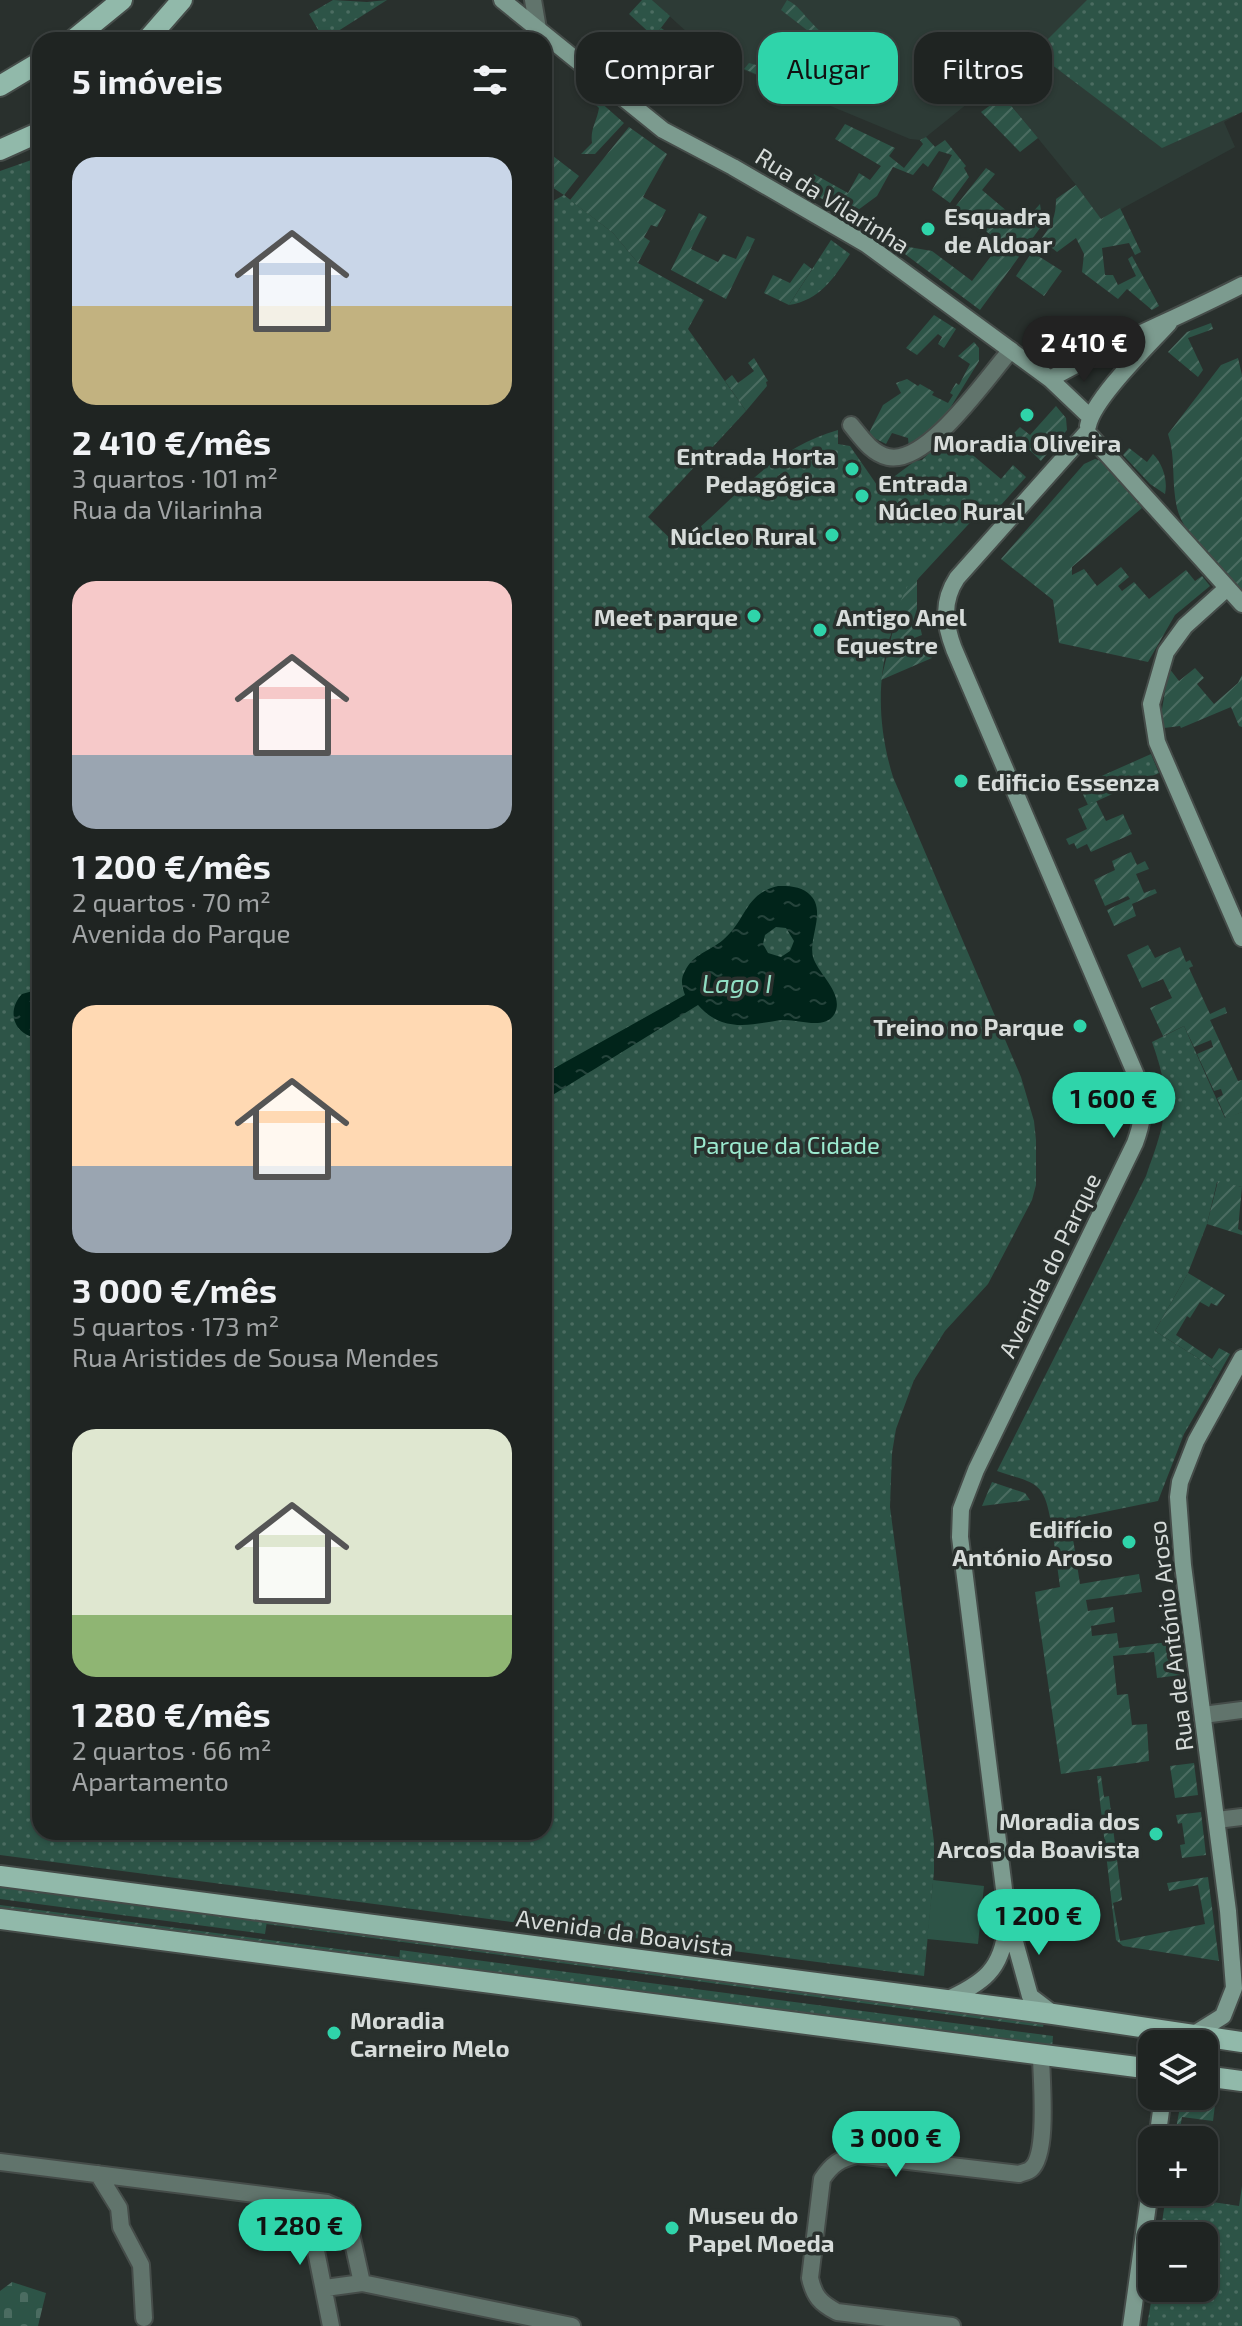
<!DOCTYPE html>
<html lang="pt">
<head>
<meta charset="utf-8">
<style>
  :root { --surface:#1f2422; --page:#272c2a; --text:#f1f3f6; --muted:#a1a4a5; --line:#3c4140; --accent:#2fd4aa }
  body { margin:0; font-family:"Exo 2",sans-serif; background:var(--page); color:var(--text); height:100vh; display:flex; flex-direction:column; font-size:30px; white-space:nowrap }
  * { box-sizing:border-box; margin:0 }
  p { font-size:26px; color:var(--muted) }
  .icon { flex:none; width:44px; height:44px; fill:none; stroke:currentColor; stroke-width:2; stroke-linecap:round; stroke-linejoin:round }
  .map { position:relative; flex:1; overflow:hidden }
  .sheet { position:absolute; left:32px; top:32px; width:520px; height:1808px; display:flex; flex-direction:column; background:var(--surface); border-radius:24px; box-shadow:0 2px 6px #0004,0 0 0 2px var(--line) }
  .sheet>* { flex:none }
  .banner { position:absolute; left:576px; top:32px; width:546px; height:72px; display:flex; gap:16px }
  .buttons { position:absolute; left:1138px; top:2030px; display:grid; gap:16px }
  .buttons a { display:grid; place-items:center; width:80px; height:80px; border-radius:16px; background:var(--surface); box-shadow:0 2px 6px #0004,0 0 0 2px var(--line); font-size:40px }
  .price { position:absolute; translate:-50% -68px; padding:0 18px; border-radius:28px; background:var(--accent); color:#111; font-size:26px; line-height:52px; filter:drop-shadow(0 2px 4px #0008) }
  .price::after { content:''; position:absolute; left:50%; top:48px; width:24px; height:18px; margin-left:-12px; background:inherit; clip-path:polygon(0 0,100% 0,50% 100%) }
  .price.on { background:#222; color:#fff }
  ul { padding:0; list-style:none }
  li { display:grid; align-content:center; gap:16px; height:424px; padding:0 40px }
  li span { display:grid; place-items:center; height:248px; border-radius:24px; color:#555 }
  li>.icon { margin-inline-start:auto }
  span .icon { width:144px; height:144px; fill:#fffc; stroke-width:1 }
  li b { font-size:34px }
  h2 { display:flex; justify-content:space-between; align-items:center; height:96px; padding:0 40px; font-size:34px }
  .tag { padding:0 28px; border-radius:24px; background:var(--surface); box-shadow:0 2px 6px #0004,0 0 0 2px var(--line); font-size:28px; line-height:72px }
  .tag.on { background:var(--accent); color:#111 }
  .map>svg:first-child { display:block }
  .built { fill:#2d3b36 }
  .grass { fill:url(#grass-dots) }
  .cemetery { fill:url(#cemetery-stones) }
  .garden { fill:url(#garden-furrows) }
  .pitch { fill:#2d5447 }
  .water { fill:url(#water-ripples); fill-rule:evenodd }
  .lines { fill:none; stroke-linecap:round; stroke-linejoin:round }
  .street-casing { stroke:#454c49; stroke-width:20 }
  .secondary-casing { stroke:#454c49; stroke-width:20 }
  .primary-casing { stroke:#454c49; stroke-width:24 }
  .street { stroke:#61746c; stroke-width:16 }
  .secondary { stroke:#7c9b8f; stroke-width:16 }
  .primary { stroke:#91b9aa; stroke-width:20 }
  .poi-dot { fill:#2fd4aa; stroke:#29302d; stroke-width:3 }
  .labels { text-anchor:middle; dominant-baseline:central; stroke-width:7; stroke-linejoin:round; paint-order:stroke }
  .street-label { font-size:24px; fill:#d7dcda; stroke:#29302d }
  .poi-label { font-size:24px; font-weight:bold; fill:#d7dcda; stroke:#29302d; text-anchor:start }
  .park-label { font-size:24px; fill:#9ceacf; stroke:#29302d }
  .water-label { font-size:26px; font-style:italic; fill:#91dfc4; stroke:#29302d }
</style>
</head>
<body>
<div class="map">
<svg width="1242" height="2326" viewBox="0 0 1242 2326">
  <defs>
    <pattern id="grass-dots" width="8" height="8" patternUnits="userSpaceOnUse" patternTransform="scale(2)"><rect width="8" height="8" fill="#2d5447"/><path d="M2 2h.1M6 6h.1" fill="none" stroke="#4b6c61" stroke-width="1.8" stroke-linecap="round"/></pattern>
    <pattern id="cemetery-stones" width="16" height="16" patternUnits="userSpaceOnUse" patternTransform="scale(2)"><rect width="16" height="16" fill="#2d5447"/><path d="M2 7V4a2 2 0 0 1 4 0v3zM10 15v-3a2 2 0 0 1 4 0v3z" fill="#4b6c61"/></pattern>
    <pattern id="garden-furrows" width="10" height="10" patternUnits="userSpaceOnUse" patternTransform="scale(2)"><rect width="10" height="10" fill="#2d5447"/><path d="M-1 1l2-2M0 10L10 0M9 11l2-2" fill="none" stroke="#4b6c61"/></pattern>
    <pattern id="water-ripples" width="26" height="14" patternUnits="userSpaceOnUse" patternTransform="scale(2)"><rect width="26" height="14" fill="#01241a"/><path d="M2 4q2-2 4 0t4 0M15 11q2-2 4 0t4 0" fill="none" stroke="#25433b"/></pattern>
  </defs>
  <rect width="100%" height="100%" fill="#29302d"/>
  <!-- built -->
  <path class="built" d="M 652,0 L 1169,0 L 1242,112 L 1224,122 L 1235,147 L 1101,220 L 1076,185 L 993,83 L 926,137 L 920,140 L 910,139 L 715,58 Z"/>
  <!-- grass -->
  <path class="grass" d="M 333,0 L 367,2 L 387,0 L 324,40 L 309,14 Z
    M 642,0 L 652,0 L 670,16 L 654,37 L 629,14 Z
    M 1087,0 L 1242,0 L 1242,112 L 1162,148 L 1035,52 Z
    M 40,157 L 40,1832 L 544,1832 L 544,206 L 564,195 L 613,233 L 638,263 L 704,300 L 688,329 L 746,411 L 648,517 L 678,546 C 731,504 769,449 838,430 L 838,444 L 850,446 L 879,488 L 915,461 L 922,460 L 944,439 L 963,456 L 968,451 L 1001,479 L 1013,465 L 1026,477 L 993,514 L 985,507 C 964,529 933,556 917,580 C 877,640 872,709 893,777 L 1021,1077 L 1034,1121 L 1036,1140 L 1036,1185 L 1032,1200 L 988,1284 L 945,1331 L 914,1380 L 896,1429 L 892,1453 L 890,1507 L 934,1842 L 934,1872 L 924,1976 L 0,1855 L 0,171 Z
    M 831,240 L 850,254 C 833,279 820,300 789,305 Z
    M 1151,754 L 1159,773 L 1088,805 L 1079,786 Z
    M 1184,1026 L 1225,1118 L 1242,1112 L 1242,1187 L 1217,1182 L 1207,1224 L 1188,1273 L 1155,1331 L 1220,1372 L 1184,1434 L 1158,1501 L 1051,1523 C 1044,1480 1035,1484 997,1471 L 1146,1176 C 1166,1120 1173,1100 1152,1042 Z
    M 0,1886 L 267,1921 L 265,1934 L 0,1899 Z
    M 400,1950 L 1053,2036 L 1052,2049 L 399,1961 Z
    M 1242,2186 L 1242,2326 L 1147,2326 L 1152,2296 L 1164,2288 L 1204,2288 L 1204,2236 L 1160,2236 L 1166,2195 L 1239,2206 Z"/>
  <!-- cemetery -->
  <path class="cemetery" d="M 12,2282 L 46,2293 L 38,2326 L 0,2326 L 0,2291 Z"/>
  <!-- garden -->
  <path class="garden" d="M 787,0 C 798,5 803,14 811,22 C 821,33 837,44 830,60 L 818,68 L 787,63 L 794,51 L 815,67 L 830,48 L 781,10 Z
    M 661,28 L 707,58 L 703,64 L 708,68 L 694,89 L 681,79 L 683,75 L 646,47 Z
    M 749,63 L 839,89 L 832,106 L 744,69 Z
    M 590,93 L 624,123 L 595,154 L 581,154 L 592,143 C 590,129 597,121 599,108 L 587,96 Z
    M 1003,96 L 1038,138 L 1020,152 L 981,112 Z
    M 845,124 L 895,148 L 889,156 L 904,168 L 923,144 L 920,140 L 926,137 L 935,147 L 945,140 L 966,166 L 964,168 L 969,177 L 950,203 L 932,190 L 952,155 L 939,151 L 928,167 L 923,163 L 913,175 L 893,167 L 877,196 L 858,210 L 853,218 L 806,189 L 814,174 L 848,193 L 859,173 L 870,180 L 881,166 L 835,139 Z
    M 629,127 L 667,154 L 643,197 L 666,210 L 657,227 L 651,225 L 644,237 L 650,241 L 638,263 L 613,233 L 570,200 Z
    M 544,149 L 579,176 L 564,195 L 544,182 Z
    M 986,168 L 995,174 L 982,190 L 1022,224 L 1040,204 L 1043,224 L 980,310 L 870,228 L 873,227 L 897,245 L 932,251 L 972,281 L 1001,243 L 955,207 Z
    M 1076,185 L 1101,219 L 1120,208 L 1141,252 L 1135,255 L 1129,243 L 1102,248 L 1105,275 L 1113,275 L 1118,285 L 1136,276 L 1128,259 L 1132,256 L 1159,306 L 1152,310 L 1127,289 L 1118,299 L 1082,272 L 1084,254 L 1076,238 L 1057,252 L 1041,239 C 1052,225 1056,216 1056,199 Z
    M 699,213 L 707,217 L 691,249 L 718,262 L 723,254 L 736,259 L 747,236 L 755,239 L 726,299 L 671,270 Z
    M 1032,252 L 1062,271 L 1044,296 L 1016,276 Z
    M 804,263 L 812,269 L 789,305 L 764,293 L 773,275 L 790,283 Z
    M 934,315 L 956,329 L 944,348 L 938,344 L 942,337 L 938,334 L 917,355 L 906,348 Z
    M 1211,323 L 1213,329 L 1188,338 L 1203,370 L 1198,377 L 1168,352 L 1187,332 Z
    M 974,342 L 979,348 L 979,361 L 941,423 L 909,448 L 908,438 L 892,433 L 886,444 L 868,435 L 883,405 L 901,393 L 896,383 L 907,379 L 918,386 L 920,384 L 934,392 L 932,395 L 948,403 L 953,395 L 950,393 L 956,383 L 959,385 L 970,364 L 958,356 Z
    M 754,358 L 768,381 L 766,382 L 767,386 L 746,411 L 725,381 L 732,375 L 738,383 L 754,371 L 748,363 Z
    M 1238,358 L 1242,375 L 1242,591 C 1221,573 1183,534 1177,508 C 1171,483 1176,457 1168,434 L 1221,365 Z
    M 1056,406 L 1066,418 L 1067,430 L 1041,461 L 1013,434 L 1020,427 L 1030,435 Z
    M 1129,448 L 1147,462 L 1153,454 C 1163,464 1168,481 1165,494 L 1150,484 L 1123,455 Z
    M 1095,459 L 1102,461 L 1142,508 L 1072,567 L 1072,575 L 1084,569 L 1097,586 L 1121,567 L 1129,577 L 1118,586 L 1122,591 L 1134,582 L 1149,599 L 1186,570 L 1195,581 L 1202,576 L 1210,586 L 1175,615 L 1148,662 L 1059,643 L 1053,600 L 1001,559 L 1084,464 Z
    M 973,513 L 978,514 L 917,580 L 917,613 L 922,635 L 904,642 L 909,652 L 926,645 L 932,658 L 881,680 L 893,630 L 889,627 L 908,585 Z
    M 1169,668 L 1179,681 L 1195,668 L 1204,678 L 1197,684 L 1214,704 L 1238,683 L 1242,675 L 1242,727 L 1239,726 L 1231,707 L 1181,728 L 1180,726 L 1164,728 L 1161,715 Z
    M 1096,801 L 1106,821 L 1123,814 L 1132,834 L 1091,852 L 1087,844 L 1077,849 L 1074,843 L 1069,845 L 1066,839 L 1087,829 L 1078,809 Z
    M 1131,852 L 1137,865 L 1145,861 L 1149,869 L 1136,874 L 1144,893 L 1155,889 L 1157,893 L 1132,904 L 1136,916 L 1114,926 L 1107,910 L 1130,899 L 1128,896 L 1105,906 L 1094,880 L 1115,870 L 1112,861 Z
    M 1148,945 L 1155,958 L 1180,947 L 1186,962 L 1190,960 L 1193,966 L 1189,968 L 1210,1014 L 1225,1007 L 1227,1013 L 1210,1020 L 1238,1081 L 1242,1080 L 1242,1112 L 1226,1119 L 1217,1098 L 1223,1095 L 1221,1089 L 1214,1091 L 1197,1054 L 1213,1047 L 1211,1040 L 1194,1047 L 1184,1026 L 1163,1036 L 1150,1008 L 1172,998 L 1163,979 L 1142,988 L 1127,955 Z
    M 1218,1181 L 1242,1187 L 1238,1229 L 1242,1231 L 1242,1235 L 1207,1224 Z
    M 1188,1273 L 1225,1295 L 1217,1306 L 1211,1303 L 1209,1307 L 1200,1302 L 1190,1318 L 1187,1316 L 1176,1335 L 1212,1359 L 1219,1348 L 1230,1354 L 1220,1372 L 1155,1331 Z
    M 992,1482 L 1025,1493 L 1030,1500 L 982,1506 Z
    M 1072,1532 L 1080,1584 L 1139,1574 L 1142,1592 L 1086,1600 L 1088,1611 L 1113,1607 L 1115,1622 L 1091,1626 L 1092,1636 L 1117,1633 L 1119,1648 L 1177,1641 L 1181,1675 L 1157,1678 L 1154,1652 L 1113,1656 L 1117,1695 L 1128,1694 L 1132,1725 L 1147,1724 L 1149,1761 L 1061,1774 L 1035,1592 L 1060,1587 L 1053,1535 Z
    M 1194,1763 L 1198,1795 L 1175,1798 L 1170,1766 Z
    M 1097,1776 L 1101,1776 L 1104,1797 L 1109,1796 L 1122,1900 L 1113,1903 L 1120,1941 L 1205,1924 L 1198,1885 L 1169,1891 L 1167,1883 L 1208,1877 L 1219,1961 L 1123,1946 L 1116,1940 Z
    M 1201,1812 L 1206,1855 L 1182,1858 L 1180,1845 L 1185,1844 L 1182,1823 L 1178,1824 L 1176,1815 Z
    M 0,1905 L 399,1957 L 399,1961 L 0,1909 Z
    M 267,1921 L 1044,2023 L 1043,2027 L 266,1924 Z
    M 1204,2095 L 1216,2097 L 1213,2121 L 1182,2117 L 1178,2140 L 1174,2140 L 1181,2101 L 1187,2096 Z"/>
  <!-- pitch -->
  <path class="pitch" d="M 933,1880 L 984,1886 L 978,1944 L 927,1939 Z"/>
  <!-- water -->
  <path class="water" d="M 778,886 C 788,886 800,886 808,893 C 828,909 808,937 813,957 C 818,974 844,993 835,1013 C 826,1031 798,1019 783,1020 C 762,1022 744,1029 722,1022 C 713,1019 704,1012 698,1005 L 551,1096 L 544,1117 L 544,1074 L 685,995 C 682,987 680,979 685,971 C 693,954 710,951 723,940 C 747,920 744,894 778,886 ZM 776,927 L 786,928 L 794,941 L 790,951 L 781,957 L 768,953 L 763,944 L 765,935 Z
    M 40,989 L 40,1038 C 15,1037 5,1012 22,994 Z"/>
  <g class="lines">
    <!-- street casing -->
    <g class="street-casing">
      <path id="street" d="M 533,0 L 538,29
        M 851,425 C 861,437 871,453 888,457 C 927,466 987,377 1011,350
        M 1203,1715 L 1242,1710
        M 1217,1820 L 1242,1817
        M 0,2162 L 327,2203 L 346,2211 L 362,2283 L 572,2326
        M 98,2174 L 119,2208 L 121,2227 L 141,2265 L 144,2318
        M 306,2201 L 331,2326
        M 325,2288 L 362,2283
        M 952,2326 L 837,2312 C 820,2303 814,2296 810,2278 L 822,2179 C 832,2164 840,2159 857,2155 L 1019,2174 C 1023,2172 1028,2172 1031,2169 C 1049,2154 1041,2078 1041,2054"/>
    </g>
    <!-- secondary casing -->
    <g class="secondary-casing">
      <path id="secondary" d="M 502,0 L 663,130 L 733,167 L 866,244 L 1050,379 L 1090,417
        M 1050,379 C 1112,344 1178,318 1242,285
        M 1088,426 C 1093,399 1149,345 1169,323
        M 1087,432 L 1242,604
        M 1226,589 L 1185,626 L 1166,652 L 1151,704 L 1157,742 L 1242,938
        M 944,2001 C 982,1984 1003,1970 1006,1926
        M 1051,2012 L 1030,1996 L 1007,1913 L 960,1537 L 961,1509 L 976,1470 L 1135,1143 C 1142,1124 1145,1108 1141,1087 L 954,649 C 944,623 942,601 957,578 L 1087,432
        M 1185,2044 L 1191,2036 L 1223,2016 L 1234,1988 L 1228,1911 L 1183,1565 L 1178,1497 L 1180,1482 L 1196,1441 L 1242,1358
        M 1157,2140 L 1163,2096
        M 1131,2326 L 1152,2176"/>
    </g>
    <!-- primary casing -->
    <g class="primary-casing">
      <path id="primary" d="M 73,40 L 122,0
        M 147,40 L 182,0
        M 0,86 L 40,62
        M 0,150 L 40,132
        M 0,1876 L 1053,2014 L 1242,2042
        M 0,1919 L 1152,2069
        M 1204,2076 L 1242,2081"/>
    </g>
    <!-- street -->
    <use href="#street" class="street"/>
    <!-- secondary -->
    <use href="#secondary" class="secondary"/>
    <!-- primary -->
    <use href="#primary" class="primary"/>
  </g>
  <!-- markers -->
  <g class="poi-dot">
    <circle cx="928" cy="229" r="8"/>
    <circle cx="1027" cy="415" r="8"/>
    <circle cx="852" cy="469" r="8"/>
    <circle cx="862" cy="496" r="8"/>
    <circle cx="832" cy="535" r="8"/>
    <circle cx="754" cy="616" r="8"/>
    <circle cx="820" cy="630" r="8"/>
    <circle cx="961" cy="781" r="8"/>
    <circle cx="1080" cy="1026" r="8"/>
    <circle cx="1129" cy="1542" r="8"/>
    <circle cx="1156" cy="1834" r="8"/>
    <circle cx="334" cy="2033" r="8"/>
    <circle cx="672" cy="2228" r="8"/>
  </g>
  <g class="labels">
    <!-- street labels -->
    <g class="street-label">
      <text transform="translate(833 200) rotate(32)">Rua da Vilarinha</text>
      <text transform="translate(1049 1265) rotate(-64)">Avenida do Parque</text>
      <text transform="translate(1170 1636) rotate(-97)">Rua de António Aroso</text>
      <text transform="translate(625 1932) rotate(8)">Avenida da Boavista</text>
    </g>
    <!-- poi labels -->
    <g class="poi-label">
      <text x="944" y="215">Esquadra<tspan x="944" dy="28">de Aldoar</tspan></text>
      <text x="1027" y="442" text-anchor="middle">Moradia Oliveira</text>
      <text x="836" y="455" text-anchor="end">Entrada Horta<tspan x="836" dy="28">Pedagógica</tspan></text>
      <text x="878" y="482">Entrada<tspan x="878" dy="28">Núcleo Rural</tspan></text>
      <text x="816" y="535" text-anchor="end">Núcleo Rural</text>
      <text x="738" y="616" text-anchor="end">Meet parque</text>
      <text x="836" y="616">Antigo Anel<tspan x="836" dy="28">Equestre</tspan></text>
      <text x="977" y="781">Edificio Essenza</text>
      <text x="1064" y="1026" text-anchor="end">Treino no Parque</text>
      <text x="1113" y="1528" text-anchor="end">Edifício<tspan x="1113" dy="28">António Aroso</tspan></text>
      <text x="1140" y="1820" text-anchor="end">Moradia dos<tspan x="1140" dy="28">Arcos da Boavista</tspan></text>
      <text x="350" y="2019">Moradia<tspan x="350" dy="28">Carneiro Melo</tspan></text>
      <text x="688" y="2214">Museu do<tspan x="688" dy="28">Papel Moeda</tspan></text>
    </g>
    <!-- park labels -->
    <g class="park-label">
      <text x="786" y="1144">Parque da Cidade</text>
    </g>
    <!-- water labels -->
    <g class="water-label">
      <text x="737" y="982">Lago I</text>
    </g>
  </g>
</svg>
<div class="buttons">
<a><svg class="icon" aria-label="layers" viewBox="0 0 24 24"><path d="M12 4l9 5-9 5-9-5zM3 14l9 5 9-5"/></svg></a>
<a>+</a>
<a>−</a>
</div>
<b class="price on" style="left:1084px;top:384px">2 410 €</b>
<b class="price" style="left:1114px;top:1140px">1 600 €</b>
<b class="price" style="left:1039px;top:1957px">1 200 €</b>
<b class="price" style="left:896px;top:2179px">3 000 €</b>
<b class="price" style="left:300px;top:2267px">1 280 €</b>
<div class="banner">
<a class="tag">Comprar</a>
<a class="tag on">Alugar</a>
<a class="tag">Filtros</a>
</div>
<section class="sheet">
<h2>5 imóveis<svg class="icon" aria-label="filters" viewBox="0 0 24 24"><path d="M4 7h16M4 17h16"/><circle cx="9" cy="7" r="2"/><circle cx="15" cy="17" r="2"/></svg></h2>
<ul>
<li><span style="background:linear-gradient(#c9d6e8 60%,#c2b280 0)"><svg class="icon" aria-label="home" viewBox="0 0 24 24"><path d="M3 11l9-7 9 7M6 9v11h12V9"/></svg></span><div><b>2 410 €/mês</b><p>3 quartos · 101 m²</p><p>Rua da Vilarinha</p></div></li>
<li><span style="background:linear-gradient(#f6c9c9 70%,#9aa5b1 0)"><svg class="icon" aria-label="home" viewBox="0 0 24 24"><path d="M3 11l9-7 9 7M6 9v11h12V9"/></svg></span><div><b>1 200 €/mês</b><p>2 quartos · 70 m²</p><p>Avenida do Parque</p></div></li>
<li><span style="background:linear-gradient(#ffd9b3 65%,#9aa5b1 0)"><svg class="icon" aria-label="home" viewBox="0 0 24 24"><path d="M3 11l9-7 9 7M6 9v11h12V9"/></svg></span><div><b>3 000 €/mês</b><p>5 quartos · 173 m²</p><p>Rua Aristides de Sousa Mendes</p></div></li>
<li><span style="background:linear-gradient(#dfe7d0 75%,#8fb573 0)"><svg class="icon" aria-label="home" viewBox="0 0 24 24"><path d="M3 11l9-7 9 7M6 9v11h12V9"/></svg></span><div><b>1 280 €/mês</b><p>2 quartos · 66 m²</p><p>Apartamento</p></div></li>
</ul>
</section>
</div>
</body>
</html>
